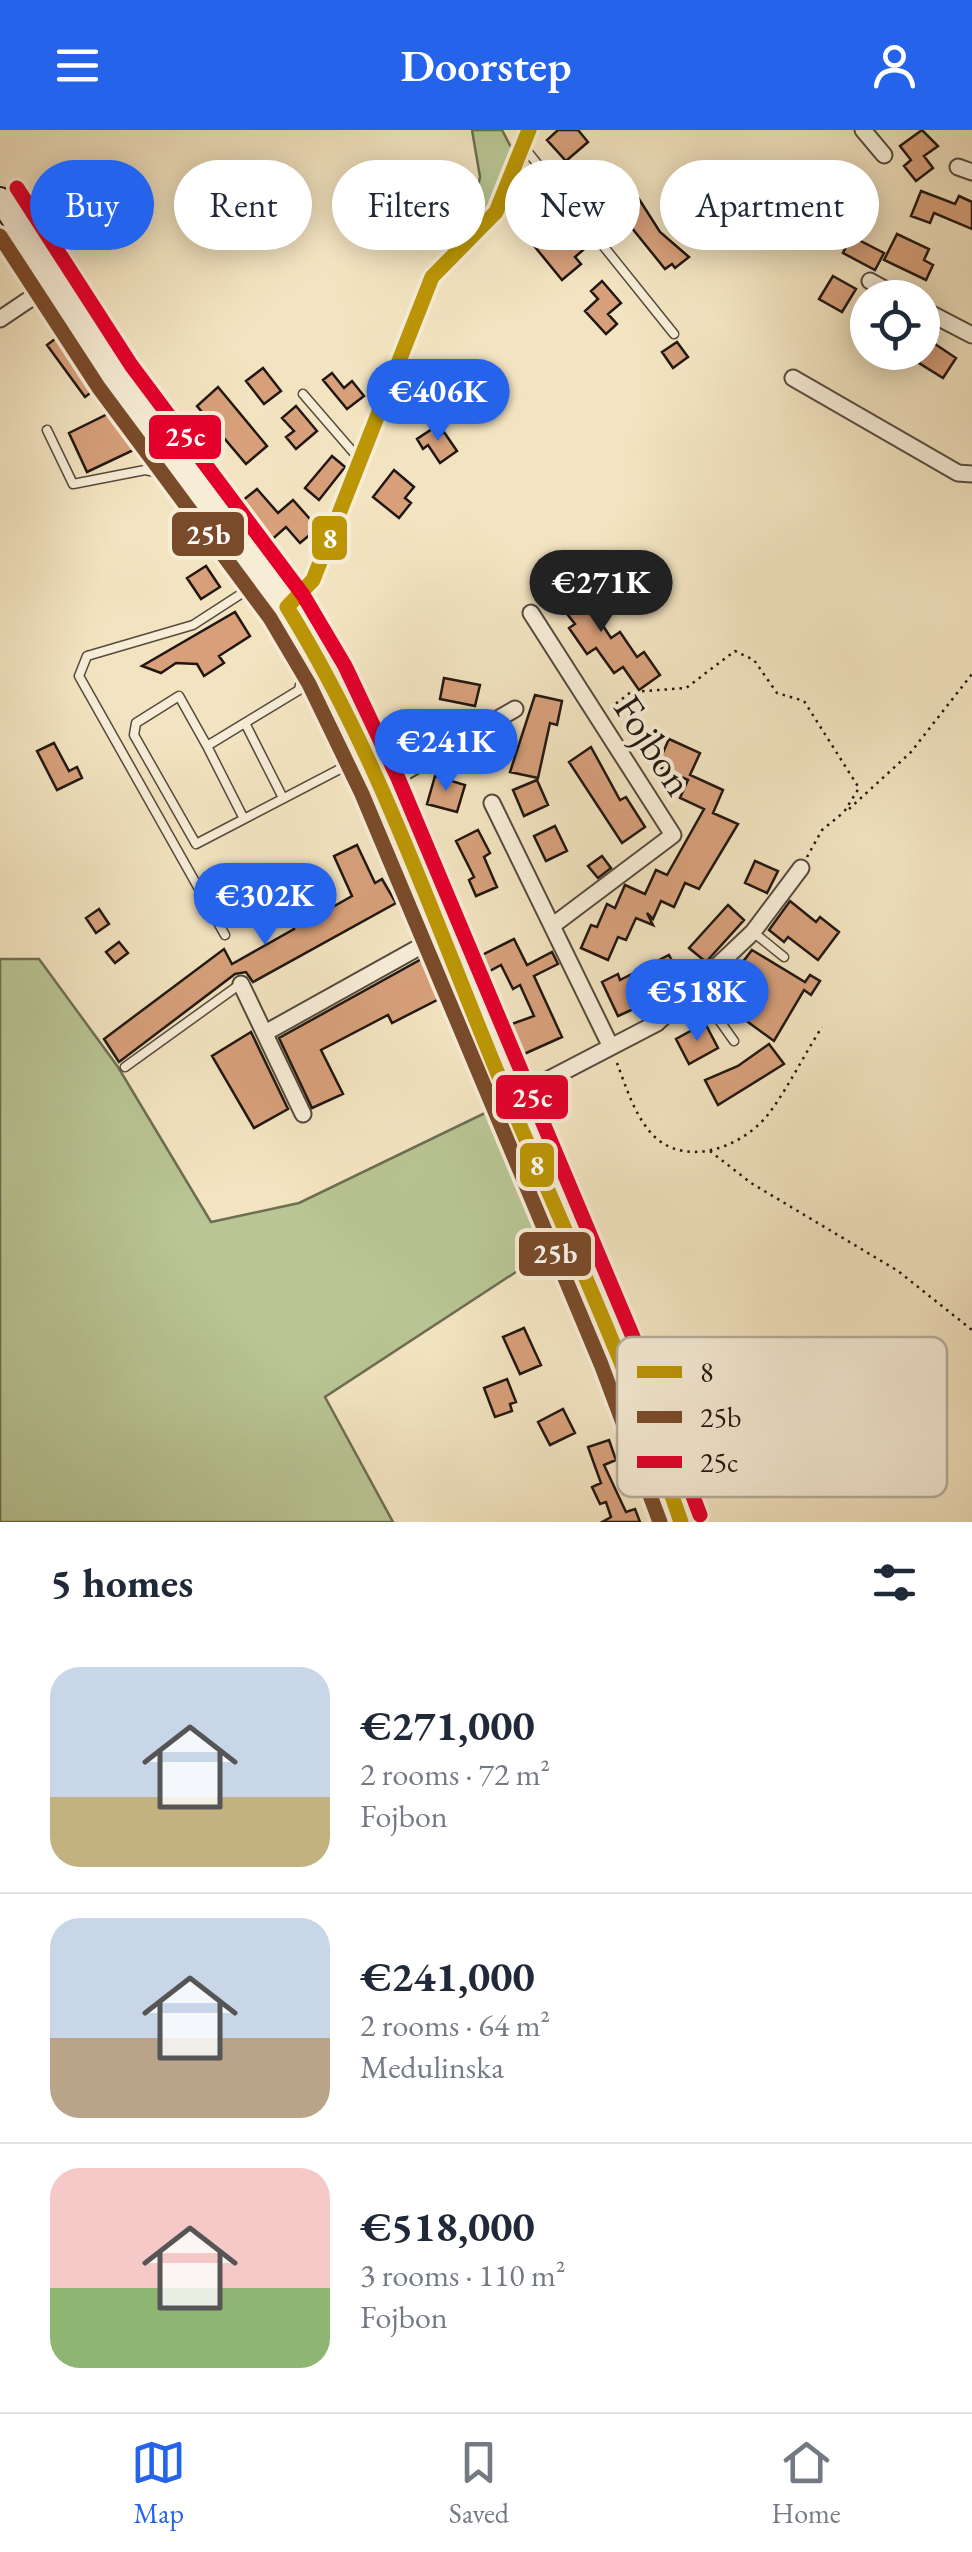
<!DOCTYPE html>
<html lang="en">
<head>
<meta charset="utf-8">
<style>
  :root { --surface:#fff; --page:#f6f6f7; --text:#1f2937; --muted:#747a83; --line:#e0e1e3; --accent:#2563eb }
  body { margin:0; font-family:"EB Garamond",serif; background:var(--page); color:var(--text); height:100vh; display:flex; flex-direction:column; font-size:38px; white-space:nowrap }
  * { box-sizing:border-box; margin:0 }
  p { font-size:32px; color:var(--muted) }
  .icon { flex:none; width:55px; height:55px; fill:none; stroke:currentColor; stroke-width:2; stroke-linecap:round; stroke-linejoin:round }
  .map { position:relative; height:1392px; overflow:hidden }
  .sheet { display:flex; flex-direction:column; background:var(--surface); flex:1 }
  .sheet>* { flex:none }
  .banner { position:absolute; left:30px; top:30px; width:912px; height:90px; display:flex; gap:20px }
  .fabs { position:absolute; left:850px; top:150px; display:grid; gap:20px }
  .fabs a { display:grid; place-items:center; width:90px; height:90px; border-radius:50%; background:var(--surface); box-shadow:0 5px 25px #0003; font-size:50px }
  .price { position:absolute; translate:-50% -85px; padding:0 22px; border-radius:35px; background:var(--accent); color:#fff; font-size:32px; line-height:65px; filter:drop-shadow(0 2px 5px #0008) }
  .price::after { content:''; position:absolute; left:50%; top:60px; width:30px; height:22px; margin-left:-15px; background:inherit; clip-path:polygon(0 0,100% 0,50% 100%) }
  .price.selected { background:#222; color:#fff }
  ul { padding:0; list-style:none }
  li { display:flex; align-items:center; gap:30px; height:250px; padding:0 50px }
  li+li { border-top:2px solid var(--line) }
  li span { display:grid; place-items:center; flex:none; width:280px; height:200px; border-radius:30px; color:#555 }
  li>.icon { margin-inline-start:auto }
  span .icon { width:120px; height:120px; fill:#fffc; stroke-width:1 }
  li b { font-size:42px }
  h2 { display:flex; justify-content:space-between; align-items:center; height:120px; padding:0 50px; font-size:42px }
  .tag { padding:0 35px; border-radius:45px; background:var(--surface); box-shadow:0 5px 25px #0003; font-size:35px; line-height:90px }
  .tag.selected { background:var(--accent); color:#fff }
  header { display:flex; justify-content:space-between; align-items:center; height:130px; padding:0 50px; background:var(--accent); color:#fff; font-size:45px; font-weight:600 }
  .tabs { display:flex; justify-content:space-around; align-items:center; height:140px; border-top:2px solid var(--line); background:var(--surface); font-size:28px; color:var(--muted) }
  .tabs a { display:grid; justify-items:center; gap:5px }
  .tabs .selected { color:var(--accent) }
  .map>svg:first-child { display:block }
  .green { fill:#b9c594; stroke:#6d6e52; stroke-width:2.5 }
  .building { fill:#d7a07b; stroke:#211711; stroke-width:2.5 }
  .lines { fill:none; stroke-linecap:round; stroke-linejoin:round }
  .service-casing { stroke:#564a3d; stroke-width:11 }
  .minor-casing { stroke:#564a3d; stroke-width:19 }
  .secondary-casing { stroke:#211711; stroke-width:26 }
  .path { stroke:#211711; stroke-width:2.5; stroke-dasharray:2.5 5; stroke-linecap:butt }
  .service { stroke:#f7edd7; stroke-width:8 }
  .minor { stroke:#f7edd7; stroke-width:15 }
  .secondary { stroke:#f7edd7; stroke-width:22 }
  .bus-1-casing { stroke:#f7edd7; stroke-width:22 }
  .bus-2-casing { stroke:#f7edd7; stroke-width:22 }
  .bus-3-casing { stroke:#f7edd7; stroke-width:22 }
  .bus-1 { stroke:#bc9605; stroke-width:15 }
  .bus-2 { stroke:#7a4b2a; stroke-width:15 }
  .bus-3 { stroke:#e4002b; stroke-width:15 }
  .labels { text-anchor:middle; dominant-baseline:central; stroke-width:8; stroke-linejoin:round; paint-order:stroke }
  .street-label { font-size:40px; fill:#211711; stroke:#f7edd7 }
  .key { fill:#f7edd7; stroke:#b7ad9c; stroke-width:2.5 }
  .key-label { font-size:28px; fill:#211711 }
  .line-badge { stroke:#f7edd7; stroke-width:4 }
  .badge-label { font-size:28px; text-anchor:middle; font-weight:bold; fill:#fff }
</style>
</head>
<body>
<header><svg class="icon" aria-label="menu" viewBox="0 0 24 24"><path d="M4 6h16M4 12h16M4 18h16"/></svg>Doorstep<svg class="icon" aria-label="person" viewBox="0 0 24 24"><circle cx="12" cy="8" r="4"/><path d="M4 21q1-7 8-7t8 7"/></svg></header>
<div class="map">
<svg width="972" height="1392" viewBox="0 0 972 1392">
  <rect width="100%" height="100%" fill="#f3e4c1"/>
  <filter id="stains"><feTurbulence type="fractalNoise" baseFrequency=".002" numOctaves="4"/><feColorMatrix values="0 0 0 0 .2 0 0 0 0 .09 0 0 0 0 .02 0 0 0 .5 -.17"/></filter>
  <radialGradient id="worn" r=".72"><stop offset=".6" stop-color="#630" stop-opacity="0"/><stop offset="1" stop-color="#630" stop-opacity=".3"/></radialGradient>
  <!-- green -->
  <path class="green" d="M 472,0 L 502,0 L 512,19 L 495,70 L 485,85 L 472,86 L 480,47 Z
    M 0,829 L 39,829 L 118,937 L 211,1092 L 299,1073 L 485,983 L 551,1119 L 325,1267 L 393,1392 L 0,1392 Z"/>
  <!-- building -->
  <path class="building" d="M 558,0 L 578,0 L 588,12 L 566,31 L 547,10 Z
    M 922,0 L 938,16 L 924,26 L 933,38 L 916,51 L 904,36 L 911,30 L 900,16 Z
    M 630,55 L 660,102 L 689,127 L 675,138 L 672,134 L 665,139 L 610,71 Z
    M 921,61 L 955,74 L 959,66 L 972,72 L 972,99 L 934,83 L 930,93 L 911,86 Z
    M 553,83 L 583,120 L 575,127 L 581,134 L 562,150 L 526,106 Z
    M 897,104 L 929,119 L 924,130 L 933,135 L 926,150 L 884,130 Z
    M 851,106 L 884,123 L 875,140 L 843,123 Z
    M 833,146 L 856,159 L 842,182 L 819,169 Z
    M 602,151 L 621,173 L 608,184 L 617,194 L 606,204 L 585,181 L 598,169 L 591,161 Z
    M 67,200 L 102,254 L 85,267 L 47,215 Z
    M 677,212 L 688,227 L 673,238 L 662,222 Z
    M 932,212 L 956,228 L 943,248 L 919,233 Z
    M 263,238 L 281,261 L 264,274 L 246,251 Z
    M 332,243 L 344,258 L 352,251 L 364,266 L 347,279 L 323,250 Z
    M 218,257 L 267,316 L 246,334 L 197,276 Z
    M 432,261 L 441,279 L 428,285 L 420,268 Z
    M 296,276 L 317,301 L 296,319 L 286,307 L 294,301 L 282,288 Z
    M 120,278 L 140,317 L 87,342 L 69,303 Z
    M 435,297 L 440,305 L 444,302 L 457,321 L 440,333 L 428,315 L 423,319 L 417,309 Z
    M 332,326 L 345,337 L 319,370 L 305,358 Z
    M 394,340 L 414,357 L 405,368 L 411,373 L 399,388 L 373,367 Z
    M 257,359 L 278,383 L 293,370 L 318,398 L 300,413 L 286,397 L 268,413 L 257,401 L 263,396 L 242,371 Z
    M 206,436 L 220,457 L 201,469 L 187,448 Z
    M 632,440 L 644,456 L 622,472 L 610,456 Z
    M 569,444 L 611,508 L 620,502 L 637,527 L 644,522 L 660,545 L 639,560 L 623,537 L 614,543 L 596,518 L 587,524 L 569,498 L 575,494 L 548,460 Z
    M 235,482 L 250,506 L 219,526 L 224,533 L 204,546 L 197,534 L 176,533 L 161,543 L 142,536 Z
    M 444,548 L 480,555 L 475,576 L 440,569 Z
    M 535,565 L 562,571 L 557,595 L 550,593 L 538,648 L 510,642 Z
    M 669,609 L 700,623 L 690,645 L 723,660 L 713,683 L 738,694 L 699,759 L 685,753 L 674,777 L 661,771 L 653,789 L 647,783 L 653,795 L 636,788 L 626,810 L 618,807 L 608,830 L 581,818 L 591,795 L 597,797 L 607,774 L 615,778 L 625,755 L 645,764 L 656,740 L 667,745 L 704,679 L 680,668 L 688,650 L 657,636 Z
    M 54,613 L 69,641 L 77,637 L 82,648 L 57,660 L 37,621 Z
    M 591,617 L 620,670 L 626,667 L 645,697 L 622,713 L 569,632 Z
    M 435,646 L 465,655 L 457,682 L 427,674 Z
    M 537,650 L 548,675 L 524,686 L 513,660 Z
    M 555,696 L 567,721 L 546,731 L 534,706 Z
    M 478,700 L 490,723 L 484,727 L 497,757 L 476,766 L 469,750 L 474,747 L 456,711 Z
    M 357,715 L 375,753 L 382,749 L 396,773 L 253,852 L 246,842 L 235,844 L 119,932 L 104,909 L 224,819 L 232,834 L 294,799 L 275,758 L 304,744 L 322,783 L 352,766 L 334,726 Z
    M 602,726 L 611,738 L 598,748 L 588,736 Z
    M 755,731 L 778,741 L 767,763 L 745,753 Z
    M 790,771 L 816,792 L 820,787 L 839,802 L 818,830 L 788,807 L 784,812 L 769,800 Z
    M 728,775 L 744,790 L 706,832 L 689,818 Z
    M 99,779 L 109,794 L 96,803 L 86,788 Z
    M 514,809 L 527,835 L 552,822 L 558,834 L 534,846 L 562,907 L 524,924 L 533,945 L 523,950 L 498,899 L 534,886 L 520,855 L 513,859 L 501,835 L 486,843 L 478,827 Z
    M 119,812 L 128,823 L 115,833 L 106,822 Z
    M 752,820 L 805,852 L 810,845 L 820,851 L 811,865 L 804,860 L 774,911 L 715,868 Z
    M 669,825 L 680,846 L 662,855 L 667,864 L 618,886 L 602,852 L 618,844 L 620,850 Z
    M 427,826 L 445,866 L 392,893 L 388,885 L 321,920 L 343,964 L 312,978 L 279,908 Z
    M 705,893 L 718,918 L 689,934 L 676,909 Z
    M 251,902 L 288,979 L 254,998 L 212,926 Z
    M 769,914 L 784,934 L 718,975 L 705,950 L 738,936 Z
    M 524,1198 L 541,1235 L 520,1244 L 503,1207 Z
    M 507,1249 L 516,1272 L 510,1274 L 512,1281 L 495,1287 L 484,1258 Z
    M 563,1279 L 575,1303 L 550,1315 L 538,1292 Z
    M 609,1310 L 616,1330 L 604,1335 L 626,1382 L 635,1379 L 640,1392 L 602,1392 L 611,1387 L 606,1372 L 600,1374 L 592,1357 L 601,1353 L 588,1317 Z"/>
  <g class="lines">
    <!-- service casing -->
    <g class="service-casing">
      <path id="service" d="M 523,16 L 674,204
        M 303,264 L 360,330
        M 47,300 L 73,354 L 145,340 L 182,347
        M 307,522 L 299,560 L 207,616 L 244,689 L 361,628
        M 245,593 L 283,668
        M 207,616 L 179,566 L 136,593 L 134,605 L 196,714 L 244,689
        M 753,802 L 784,827
        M 225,805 L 79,546 L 87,526 L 193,495 L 261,451
        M 697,859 L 734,911
        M 125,937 L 239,855"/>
    </g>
    <!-- minor casing -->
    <g class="minor-casing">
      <path id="minor" d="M 863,0 L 884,25
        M 958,37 L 972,42
        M 870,151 L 901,168
        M 922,179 L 972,205
        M 0,189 L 52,154
        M 793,248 L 958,343 L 972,344
        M 287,477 L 313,450 L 432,147 L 496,82 L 529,0
        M 531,483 L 673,705 L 552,796
        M 380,656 L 515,579
        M 492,673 L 611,917
        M 241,854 L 303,984
        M 265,903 L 441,805
        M 509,970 L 657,893 L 753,802 L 801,738"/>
    </g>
    <!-- secondary casing -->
    <g class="secondary-casing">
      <path id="secondary" d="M 0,69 L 115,246 L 287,477 L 327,545 L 380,656 L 620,1227 L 681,1392"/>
    </g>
    <!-- path -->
    <path class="path" d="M 610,578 L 631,562 L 686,558 L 735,521 L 754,530 L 777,563 L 804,571 L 859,658 L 844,682
      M 849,679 L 911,622 L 972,544
      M 807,727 L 822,700 L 843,683
      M 617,933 C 626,957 636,990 656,1008 C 690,1038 746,1015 770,982 C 789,956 804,925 822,897
      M 710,1021 L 751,1053 L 898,1141 L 972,1200"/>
    <!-- service -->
    <use href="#service" class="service"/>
    <!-- minor -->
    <use href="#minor" class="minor"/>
    <!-- secondary -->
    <use href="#secondary" class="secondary"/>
    <!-- bus-1 casing -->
    <g class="bus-1-casing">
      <path id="bus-1" d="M 529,0 L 496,82 L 432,147 L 313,450 L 287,477 C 378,624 432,785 498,944 C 561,1093 629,1239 681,1392"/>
    </g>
    <!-- bus-2 casing -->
    <g class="bus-2-casing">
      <path id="bus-2" d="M 0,106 L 99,258 L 270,488 L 309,554 L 362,664 L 601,1234 L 660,1392"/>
    </g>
    <!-- bus-3 casing -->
    <g class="bus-3-casing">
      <path id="bus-3" d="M 17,58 L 131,235 L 303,465 L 345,536 L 398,648 L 638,1219 L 700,1385"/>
    </g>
    <!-- bus-1 -->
    <use href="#bus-1" class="bus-1"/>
    <!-- bus-2 -->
    <use href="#bus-2" class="bus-2"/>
    <!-- bus-3 -->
    <use href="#bus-3" class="bus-3"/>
  </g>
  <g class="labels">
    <!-- street labels -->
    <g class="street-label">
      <text transform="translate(654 615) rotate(57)">Fojbon</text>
    </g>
  </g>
  <!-- legend -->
  <rect x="617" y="1207" width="330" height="160" rx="15" class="key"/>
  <rect x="637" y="1236" width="45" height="12" fill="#bc9605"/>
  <rect x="637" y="1281" width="45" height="12" fill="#7a4b2a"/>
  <rect x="637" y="1326" width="45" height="12" fill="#e4002b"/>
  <g class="key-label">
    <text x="700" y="1252">8</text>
    <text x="700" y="1297">25b</text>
    <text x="700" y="1342">25c</text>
  </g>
  <g class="line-badge">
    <rect x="147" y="283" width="76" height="48" rx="10" fill="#e4002b"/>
    <rect x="170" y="380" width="76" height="48" rx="10" fill="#7a4b2a"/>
    <rect x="310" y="384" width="39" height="48" rx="10" fill="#bc9605"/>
    <rect x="494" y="943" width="76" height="48" rx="10" fill="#e4002b"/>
    <rect x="518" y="1011" width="38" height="48" rx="10" fill="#bc9605"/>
    <rect x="517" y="1100" width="76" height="48" rx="10" fill="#7a4b2a"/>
  </g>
  <g class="badge-label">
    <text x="185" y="316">25c</text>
    <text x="208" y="414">25b</text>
    <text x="330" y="418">8</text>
    <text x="532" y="977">25c</text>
    <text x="537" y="1045">8</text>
    <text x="555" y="1133">25b</text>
  </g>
  <rect width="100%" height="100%" filter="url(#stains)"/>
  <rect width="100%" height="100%" fill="url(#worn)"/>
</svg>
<div class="fabs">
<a><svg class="icon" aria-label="locate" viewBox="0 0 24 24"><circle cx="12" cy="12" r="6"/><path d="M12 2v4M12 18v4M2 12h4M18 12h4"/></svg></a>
</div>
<b class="price" style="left:438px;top:314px">€406K</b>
<b class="price selected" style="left:601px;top:505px">€271K</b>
<b class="price" style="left:446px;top:664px">€241K</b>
<b class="price" style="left:265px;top:818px">€302K</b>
<b class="price" style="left:697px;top:914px">€518K</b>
<div class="banner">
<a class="tag selected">Buy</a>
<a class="tag">Rent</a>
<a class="tag">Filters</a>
<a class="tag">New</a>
<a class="tag">Apartment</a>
</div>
</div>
<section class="sheet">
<h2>5 homes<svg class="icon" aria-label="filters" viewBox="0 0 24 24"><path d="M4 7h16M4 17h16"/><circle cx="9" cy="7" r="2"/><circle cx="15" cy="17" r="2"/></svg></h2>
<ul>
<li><span style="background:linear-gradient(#c9d6e8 65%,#c2b280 0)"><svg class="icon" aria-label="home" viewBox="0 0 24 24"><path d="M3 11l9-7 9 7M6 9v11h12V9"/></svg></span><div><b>€271,000</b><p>2 rooms · 72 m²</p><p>Fojbon</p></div></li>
<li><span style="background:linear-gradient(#c9d6e8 60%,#b9a48a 0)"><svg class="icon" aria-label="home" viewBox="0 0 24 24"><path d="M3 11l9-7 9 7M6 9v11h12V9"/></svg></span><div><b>€241,000</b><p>2 rooms · 64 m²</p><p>Medulinska</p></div></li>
<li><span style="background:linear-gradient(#f6c9c9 60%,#8fb573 0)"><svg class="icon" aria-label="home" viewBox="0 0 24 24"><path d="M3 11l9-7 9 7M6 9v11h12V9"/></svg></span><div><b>€518,000</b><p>3 rooms · 110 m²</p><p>Fojbon</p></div></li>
</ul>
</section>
<nav class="tabs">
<a class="selected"><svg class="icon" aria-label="map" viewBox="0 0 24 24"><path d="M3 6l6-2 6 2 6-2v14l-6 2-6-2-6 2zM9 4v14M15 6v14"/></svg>Map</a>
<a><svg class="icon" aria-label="saved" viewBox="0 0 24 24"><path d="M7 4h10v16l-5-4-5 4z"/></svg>Saved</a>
<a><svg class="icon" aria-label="home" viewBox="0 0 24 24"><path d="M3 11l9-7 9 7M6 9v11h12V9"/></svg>Home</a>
</nav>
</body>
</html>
